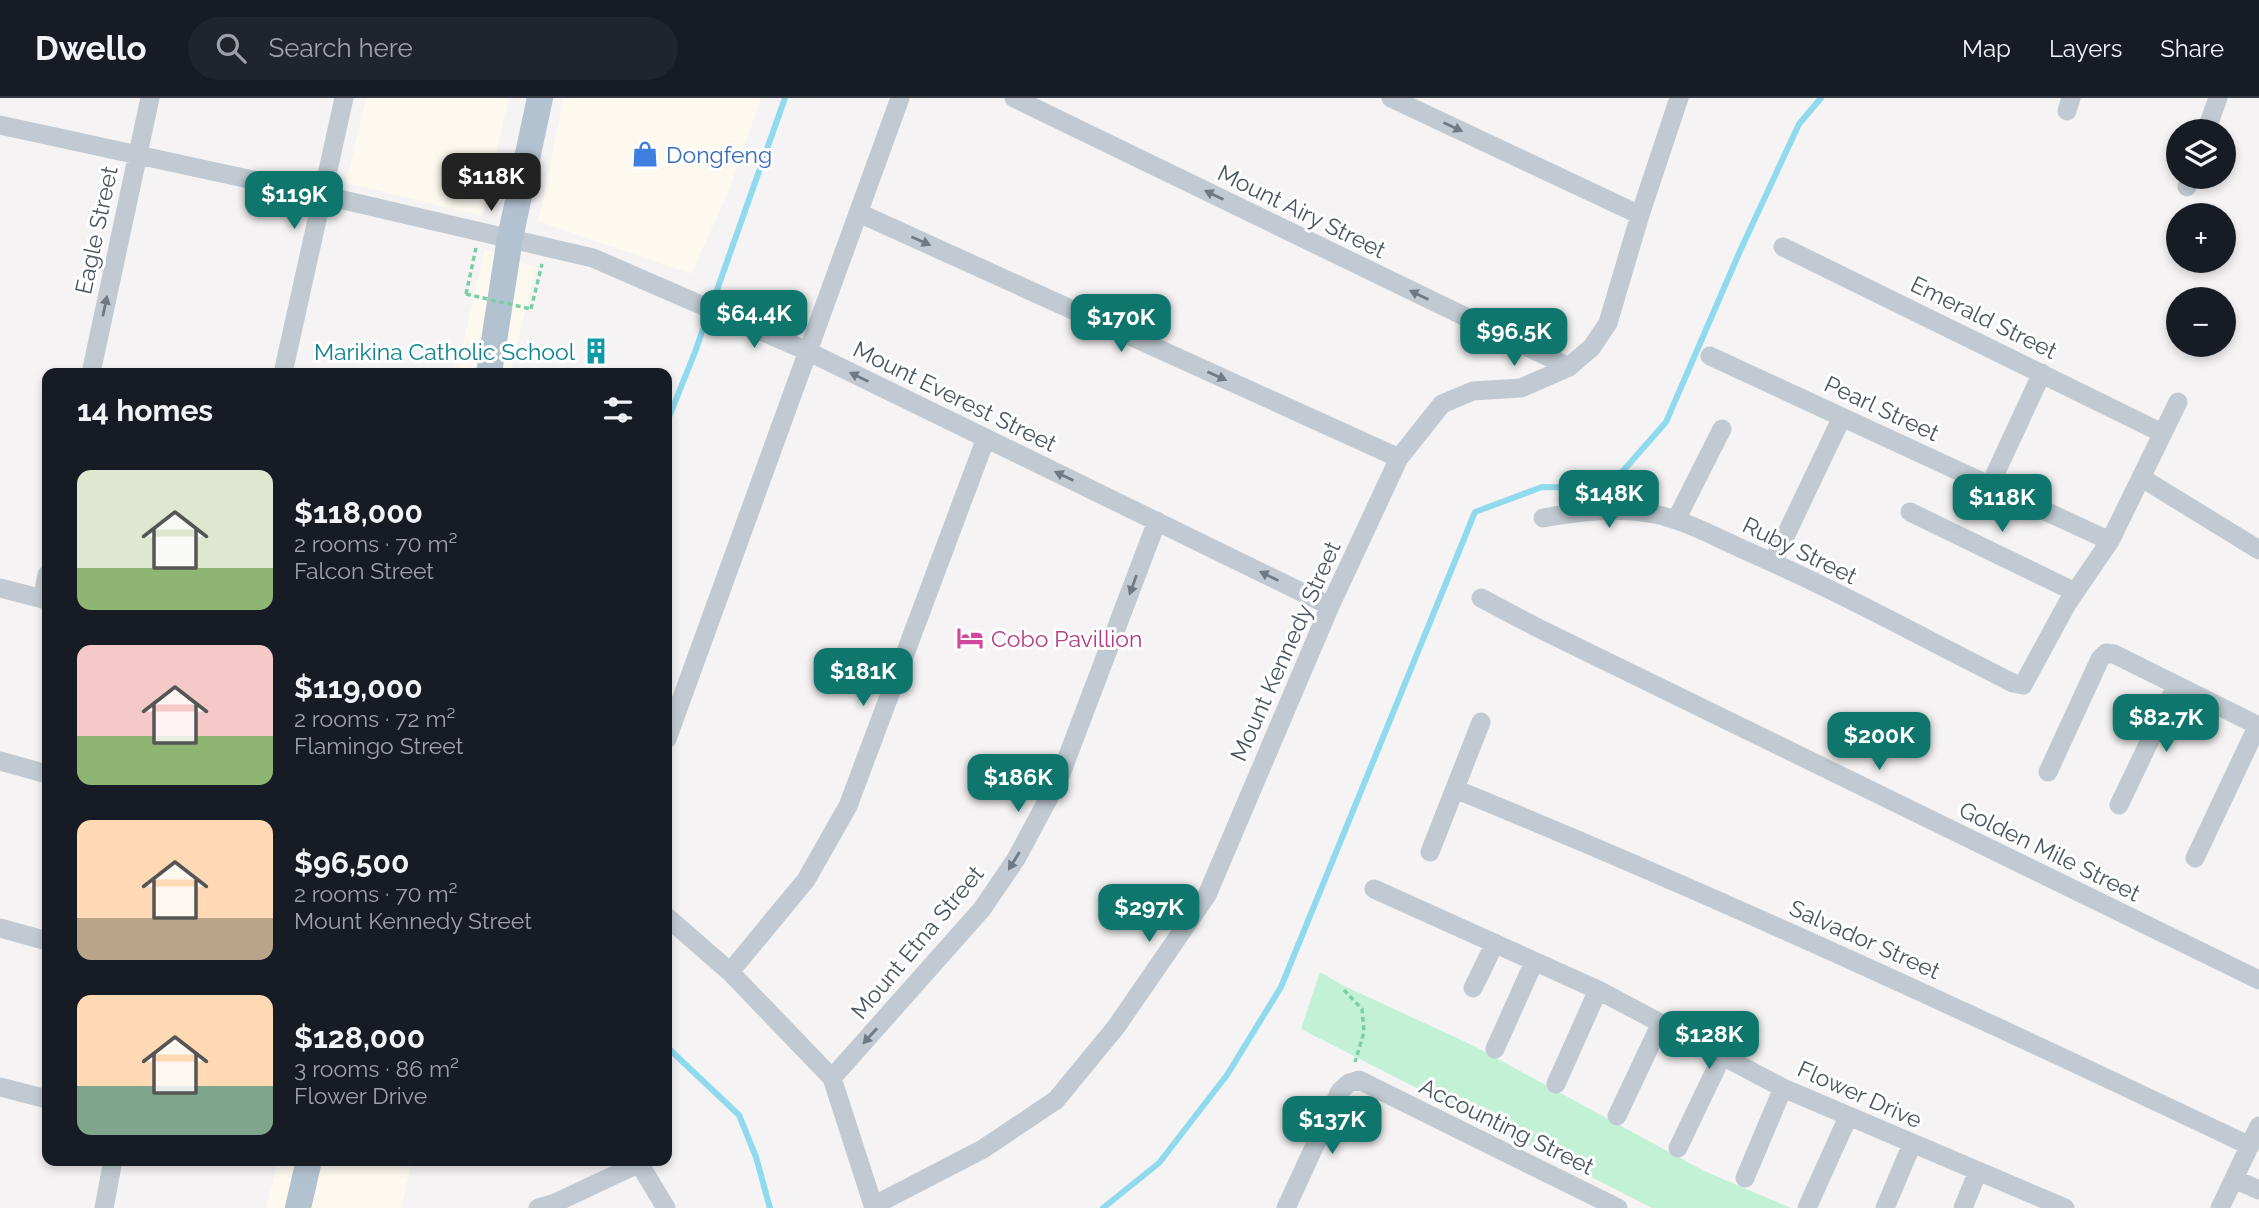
<!DOCTYPE html>
<html lang="en">
<head>
<meta charset="utf-8">
<style>
  :root { --surface:#171b24; --page:#20242c; --text:#f1f3f6; --muted:#9ea1a6; --line:#363941; --accent:#0f766e }
  body { margin:0; font-family:Raleway,sans-serif; background:var(--page); color:var(--text); height:100vh; display:flex; flex-direction:column; font-size:26px; white-space:nowrap }
  * { box-sizing:border-box; margin:0 }
  p { font-size:23px; color:var(--muted) }
  .icon { flex:none; width:38px; height:38px; fill:none; stroke:currentColor; stroke-width:2; stroke-linecap:round; stroke-linejoin:round }
  .map { position:relative; flex:1; overflow:hidden }
  .side { position:absolute; left:42px; top:270px; width:630px; height:798px; display:flex; flex-direction:column; background:var(--surface); border-radius:14px; box-shadow:0 4px 10px #0003 }
  .side>* { flex:none }
  .buttons { position:absolute; left:2166px; top:21px; display:grid; gap:14px }
  .buttons a { display:grid; place-items:center; width:70px; height:70px; border-radius:50%; background:var(--surface); box-shadow:0 4px 10px #0003; font-size:35px }
  .price { position:absolute; translate:-50% -60px; padding:0 16px; border-radius:14px; background:var(--accent); color:#fff; font-size:23px; line-height:46px; filter:drop-shadow(0 2px 4px #0008) }
  .price::after { content:''; position:absolute; left:50%; top:42px; width:21px; height:16px; margin-left:-10px; background:inherit; clip-path:polygon(0 0,100% 0,50% 100%) }
  .price.on { background:#222; color:#fff }
  ul { padding:0; list-style:none }
  li { display:flex; align-items:center; gap:21px; height:175px; padding:0 35px }
  li span { display:grid; place-items:center; flex:none; width:196px; height:140px; border-radius:14px; color:#555 }
  li>.icon { margin-inline-start:auto }
  span .icon { width:84px; height:84px; fill:#fffc; stroke-width:1 }
  li b { font-size:30px }
  h2 { display:flex; justify-content:space-between; align-items:center; height:84px; padding:0 35px; font-size:30px }
  header { display:flex; align-items:center; gap:42px; box-sizing:border-box; height:98px; padding:0 35px; background:var(--surface); border-bottom:2px solid var(--line) }
  header strong { font-size:33px }
  nav { display:flex; gap:38px; margin-inline-start:auto; font-size:24px }
  .search { width:490px; height:63px; background:var(--page); display:flex; align-items:center; gap:18px; box-sizing:border-box; padding:0 24px; border-radius:38px; color:var(--muted); font-size:26px }
  .map>svg:first-child { display:block }
  .commercial { fill:#fdf9ef }
  .green { fill:#c3f1d5 }
  .lines { fill:none; stroke-linecap:round; stroke-linejoin:round }
  .stream { stroke:#90daee; stroke-width:6 }
  .path { stroke:#7ad0a6; stroke-width:3.5; stroke-dasharray:5 3.5; stroke-linecap:butt }
  .minor { stroke:#c1cad2; stroke-width:19 }
  .major { stroke:#b3c2d1; stroke-width:26 }
  .path-bridge { stroke:#7ad0a6; stroke-width:3.5; stroke-dasharray:5 3.5; stroke-linecap:butt }
  .oneway { fill:#6e7983 }
  .labels { text-anchor:middle; dominant-baseline:central; stroke-width:6; stroke-linejoin:round; paint-order:stroke }
  .shop-label { font-size:23px; fill:#366cbe; stroke:#fff; text-anchor:start }
  .street-label { font-size:23px; fill:#4a5661; stroke:#fff }
  .culture-label { font-size:23px; fill:#0d838f; stroke:#fff; text-anchor:end }
  .hotel-label { font-size:23px; fill:#b23c85; stroke:#fff; text-anchor:start }
</style>
</head>
<body>
<header>
<strong>Dwello</strong>
<div class="search"><svg class="icon" aria-label="search" viewBox="0 0 24 24"><circle cx="10" cy="10" r="6"/><path d="M15 15l6 6"/></svg>Search here</div>
<nav><a>Map</a><a>Layers</a><a>Share</a></nav>
</header>
<div class="map">
<svg width="2259" height="1110" viewBox="0 0 2259 1110">
  <rect width="100%" height="100%" fill="#f5f3f3"/>
  <!-- commercial -->
  <path class="commercial" d="M 366,0 L 509,0 L 482,118 L 346,85 Z
    M 564,0 L 761,0 L 729,93 L 691,176 L 538,123 Z
    M 485,151 L 536,169 L 510,275 L 456,275 Z
    M 278,1062 L 412,1062 L 401,1110 L 266,1110 Z"/>
  <!-- green -->
  <path class="green" d="M 1320,874 L 1344,888 L 1472,947 L 1704,1073 L 1791,1110 L 1652,1110 L 1301,931 Z"/>
  <g class="lines">
    <!-- stream -->
    <path class="stream" d="M 667,324 L 695,254 L 785,0
      M 667,949 L 739,1017 L 756,1059 L 770,1110
      M 1103,1110 L 1159,1065 L 1227,977 L 1281,889 L 1475,414 L 1542,389 L 1608,390 L 1666,324 L 1740,153 L 1799,26 L 1821,0"/>
    <!-- path -->
    <path class="path" d="M 466,196 L 476,150
      M 531,211 L 542,166
      M 1344,892 L 1362,911 L 1364,934 L 1355,964"/>
    <!-- minor -->
    <path class="minor" d="M 1014,0 L 1569,269
      M 1391,0 L 1640,117
      M 2067,13 L 2071,0
      M 0,27 L 322,97 L 593,160 L 807,253 L 1330,508
      M 2206,33 L 2218,0
      M 2187,89 L 2190,79
      M 859,115 L 1399,360
      M 1783,149 L 2162,335
      M 1710,258 L 2110,443
      M 91,275 L 150,0
      M 283,275 L 344,0
      M 2142,380 L 2259,452
      M 1990,387 L 2042,275
      M 1910,414 L 2075,494
      M 1543,420 C 1580,413 1616,409 1654,416 C 1684,422 1714,438 1742,451 C 1835,491 1923,540 2013,585 L 2023,587 L 2067,506 L 2110,443 L 2178,304
      M 1676,422 L 1722,331
      M 1773,464 L 1842,319
      M 0,490 L 47,502
      M 1481,500 L 1538,530 L 2259,882
      M 42,501 L 47,477
      M 667,641 L 900,0
      M 0,663 L 47,676
      M 2048,674 L 2100,561 L 2106,555 L 2114,556 L 2259,628
      M 1455,691 C 1724,801 1987,923 2250,1048
      M 2119,707 L 2176,588
      M 1430,754 L 1481,624
      M 2195,760 L 2258,627
      M 1374,791 L 1598,892 L 1783,990 L 2065,1110
      M 667,819 L 730,874 L 832,980 L 874,1110
      M 0,830 L 47,843
      M 730,874 L 806,782 L 848,708 L 986,340
      M 1473,890 L 1495,845
      M 1495,951 L 1534,864
      M 832,980 L 982,811 L 1016,761 L 1059,681 L 1157,423
      M 1556,986 L 1598,892
      M 0,989 L 47,1001
      M 1617,1018 L 1661,925
      M 1678,1050 L 1722,958
      M 637,1062 L 666,1110
      M 1745,1080 L 1783,990
      M 2234,1081 L 2259,1092
      M 873,1108 L 983,1051 L 1056,1002 L 1116,929 L 1207,797 L 1330,508 L 1399,360 L 1442,306 L 1473,293 L 1521,290 L 1569,269 L 1592,249 L 1608,225 L 1640,117 L 1679,0
      M 104,1110 L 113,1062
      M 538,1110 L 555,1105 L 640,1065
      M 1286,1110 L 1340,993 L 1349,985 L 1359,982 L 1618,1110
      M 1807,1110 L 1848,1019
      M 1885,1110 L 1912,1046
      M 1963,1110 L 1978,1073
      M 2220,1110 L 2259,1028"/>
    <!-- major -->
    <path class="major" d="M 489,275 L 510,140 L 540,0
      M 298,1110 L 309,1062"/>
    <!-- path-bridge -->
    <path class="path-bridge" d="M 466,196 L 531,211"/>
  </g>
  <!-- one-way arrows -->
  <defs><path id="oneway-solid" d="M-6-.8H1V-3.2L6.5 0L1 3.2V.8H-6Z" transform="scale(1.75)"/></defs>
  <g class="oneway">
    <use href="#oneway-solid" transform="translate(1453 29) rotate(25)"/>
    <use href="#oneway-solid" transform="translate(1214 97) rotate(-154)"/>
    <use href="#oneway-solid" transform="translate(921 143) rotate(24)"/>
    <use href="#oneway-solid" transform="translate(1419 197) rotate(-154)"/>
    <use href="#oneway-solid" transform="translate(105 208) rotate(-78)"/>
    <use href="#oneway-solid" transform="translate(1217 278) rotate(24)"/>
    <use href="#oneway-solid" transform="translate(859 279) rotate(-154)"/>
    <use href="#oneway-solid" transform="translate(1064 378) rotate(-154)"/>
    <use href="#oneway-solid" transform="translate(1269 478) rotate(-154)"/>
    <use href="#oneway-solid" transform="translate(1133 487) rotate(110)"/>
    <use href="#oneway-solid" transform="translate(1014 763) rotate(122)"/>
    <use href="#oneway-solid" transform="translate(870 938) rotate(132)"/>
  </g>
  <!-- icons -->
  <defs>
    <g id="shop-bare" transform="scale(2.1)"><path d="M-5-2.5h2.3a2.7 3.5 0 0 1 5.4 0H5L5.5 6h-11ZM-1.5-2.5h3a1.5 2.3 0 0 0-3 0Z" fill="#3f7fe0" stroke="#fff" stroke-width="2.5" paint-order="stroke"/></g>
    <g id="building-bare" transform="scale(2.1)"><path d="M-4-6H4V6H1V3H-1V6H-4ZM-2.5-4.3h1.7v1.8h-1.7ZM.8-4.3h1.7v1.8H.8ZM-2.5-1h1.7V.8h-1.7ZM.8-1h1.7V.8H.8Z" fill="#0f9aa8" stroke="#fff" stroke-width="2.5" paint-order="stroke"/></g>
    <g id="hotel-bare" transform="scale(2.1)"><path d="M-6-4.5h1.5V1H6V5H4.5V3h-9V5H-6ZM-4 0a1.8 1.8 0 1 1 3.6 0ZM.5 0V-2.5h3Q6-2.5 6 0Z" fill="#d1479c" stroke="#fff" stroke-width="2.5" paint-order="stroke"/></g>
  </defs>
  <g fill-rule="evenodd">
    <use href="#shop-bare" x="645" y="56"/>
    <use href="#building-bare" x="596" y="253"/>
    <use href="#hotel-bare" x="970" y="540"/>
  </g>
  <g class="labels">
    <!-- shop labels -->
    <g class="shop-label">
      <text x="666" y="56">Dongfeng</text>
    </g>
    <!-- street labels -->
    <g class="street-label">
      <text transform="translate(1302 113) rotate(26)">Mount Airy Street</text>
      <text transform="translate(96 132) rotate(-78)">Eagle Street</text>
      <text transform="translate(1984 219) rotate(26)">Emerald Street</text>
      <text transform="translate(955 298) rotate(26)">Mount Everest Street</text>
      <text transform="translate(1882 310) rotate(25)">Pearl Street</text>
      <text transform="translate(1800 452) rotate(26)">Ruby Street</text>
      <text transform="translate(1285 553) rotate(-66)">Mount Kennedy Street</text>
      <text transform="translate(2050 753) rotate(26)">Golden Mile Street</text>
      <text transform="translate(1865 841) rotate(24)">Salvador Street</text>
      <text transform="translate(917 844) rotate(-50)">Mount Etna Street</text>
      <text transform="translate(1860 996) rotate(24)">Flower Drive</text>
      <text transform="translate(1507 1028) rotate(26)">Accounting Street</text>
    </g>
    <!-- culture labels -->
    <g class="culture-label">
      <text x="575" y="253">Marikina Catholic School</text>
    </g>
    <!-- hotel labels -->
    <g class="hotel-label">
      <text x="991" y="540">Cobo Pavillion</text>
    </g>
  </g>
</svg>
<div class="buttons">
<a><svg class="icon" aria-label="layers" viewBox="0 0 24 24"><path d="M12 4l9 5-9 5-9-5zM3 14l9 5 9-5"/></svg></a>
<a>+</a>
<a>−</a>
</div>
<b class="price on" style="left:491px;top:115px">$118K</b>
<b class="price" style="left:294px;top:133px">$119K</b>
<b class="price" style="left:754px;top:252px">$64.4K</b>
<b class="price" style="left:1121px;top:256px">$170K</b>
<b class="price" style="left:1514px;top:270px">$96.5K</b>
<b class="price" style="left:1609px;top:432px">$148K</b>
<b class="price" style="left:2002px;top:436px">$118K</b>
<b class="price" style="left:863px;top:610px">$181K</b>
<b class="price" style="left:2166px;top:656px">$82.7K</b>
<b class="price" style="left:1879px;top:674px">$200K</b>
<b class="price" style="left:1018px;top:716px">$186K</b>
<b class="price" style="left:1149px;top:846px">$297K</b>
<b class="price" style="left:1709px;top:973px">$128K</b>
<b class="price" style="left:1332px;top:1058px">$137K</b>
<section class="side">
<h2>14 homes<svg class="icon" aria-label="filters" viewBox="0 0 24 24"><path d="M4 7h16M4 17h16"/><circle cx="9" cy="7" r="2"/><circle cx="15" cy="17" r="2"/></svg></h2>
<ul>
<li><span style="background:linear-gradient(#dfe7d0 70%,#8fb573 0)"><svg class="icon" aria-label="home" viewBox="0 0 24 24"><path d="M3 11l9-7 9 7M6 9v11h12V9"/></svg></span><div><b>$118,000</b><p>2 rooms · 70 m²</p><p>Falcon Street</p></div></li>
<li><span style="background:linear-gradient(#f6c9c9 65%,#8fb573 0)"><svg class="icon" aria-label="home" viewBox="0 0 24 24"><path d="M3 11l9-7 9 7M6 9v11h12V9"/></svg></span><div><b>$119,000</b><p>2 rooms · 72 m²</p><p>Flamingo Street</p></div></li>
<li><span style="background:linear-gradient(#ffd9b3 70%,#b9a48a 0)"><svg class="icon" aria-label="home" viewBox="0 0 24 24"><path d="M3 11l9-7 9 7M6 9v11h12V9"/></svg></span><div><b>$96,500</b><p>2 rooms · 70 m²</p><p>Mount Kennedy Street</p></div></li>
<li><span style="background:linear-gradient(#ffd9b3 65%,#7fa58c 0)"><svg class="icon" aria-label="home" viewBox="0 0 24 24"><path d="M3 11l9-7 9 7M6 9v11h12V9"/></svg></span><div><b>$128,000</b><p>3 rooms · 86 m²</p><p>Flower Drive</p></div></li>
</ul>
</section>
</div>
</body>
</html>
